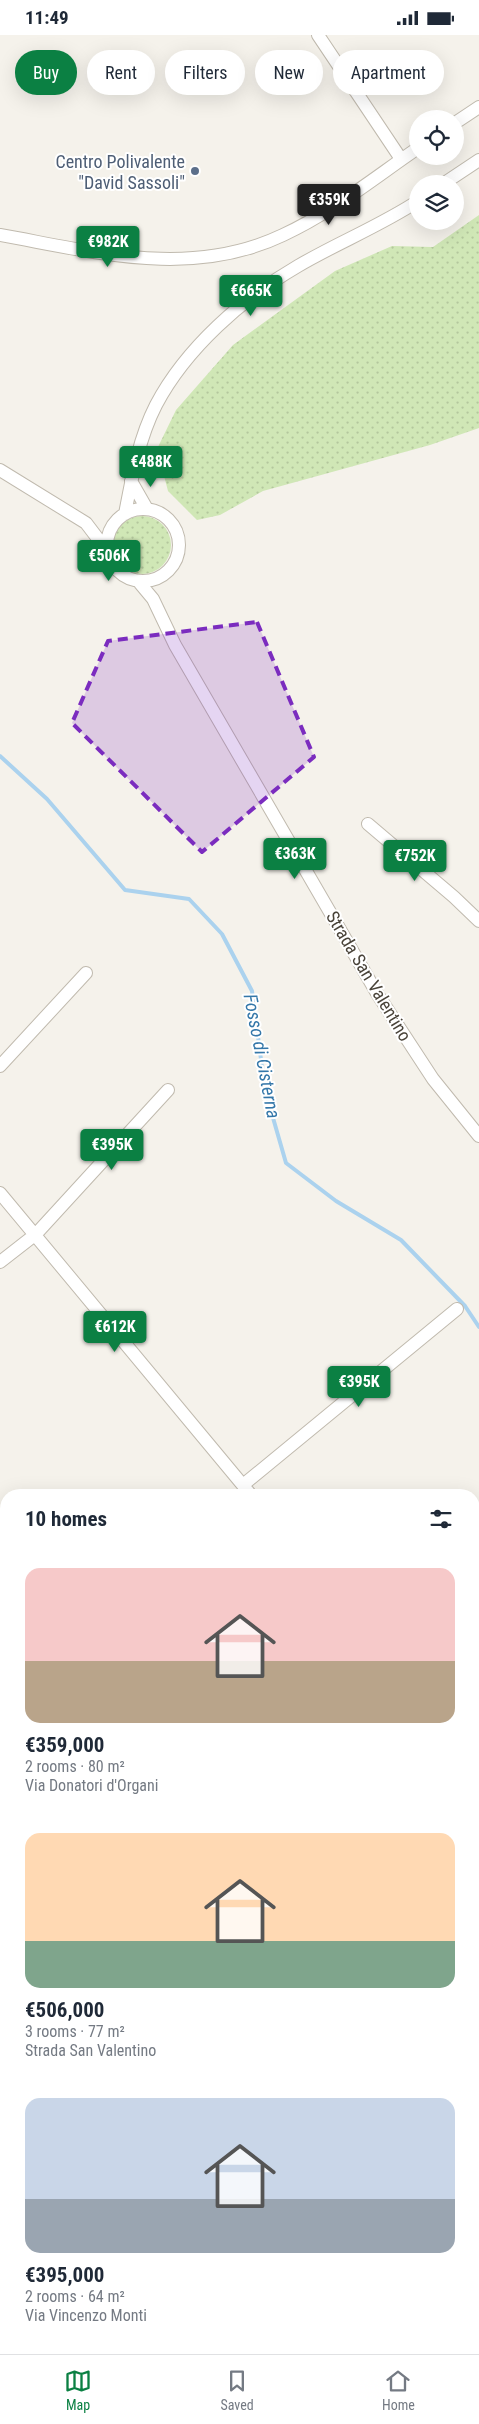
<!DOCTYPE html>
<html lang="en">
<head>
<meta charset="utf-8">
<style>
  :root { --surface:#fff; --page:#f6f6f7; --text:#1f2937; --muted:#747a83; --line:#e0e1e3; --accent:#0b8043 }
  body { margin:0; font-family:"Roboto Condensed",sans-serif; background:var(--page); color:var(--text); height:100vh; display:flex; flex-direction:column; font-size:19px; white-space:nowrap }
  * { box-sizing:border-box; margin:0 }
  p { font-size:16px; color:var(--muted) }
  .icon { flex:none; width:28px; height:28px; fill:none; stroke:currentColor; stroke-width:2; stroke-linecap:round; stroke-linejoin:round }
  .map { position:relative; flex:1; overflow:hidden }
  .panel { position:absolute; left:0px; top:1454px; width:480px; height:866px; display:flex; flex-direction:column; background:var(--surface); border-radius:20px 20px 0 0; box-shadow:0 5px 20px #0002 }
  .panel>* { flex:none }
  .banner { position:absolute; left:15px; top:15px; width:450px; height:45px; display:flex; gap:10px }
  .controls { position:absolute; left:409px; top:75px; display:grid; gap:10px }
  .controls a { display:grid; place-items:center; width:55px; height:55px; border-radius:50%; background:var(--surface); box-shadow:0 5px 20px #0002; font-size:25px }
  .price { position:absolute; translate:-50% -42px; padding:0 11px; border-radius:5px; background:var(--accent); color:#fff; font-size:16px; line-height:32px; filter:drop-shadow(0 1px 2px #0008) }
  .price::after { content:''; position:absolute; left:50%; top:30px; width:15px; height:11px; margin-left:-8px; background:inherit; clip-path:polygon(0 0,100% 0,50% 100%) }
  .price.active { background:#222; color:#fff }
  ul { padding:0; list-style:none }
  li { display:grid; align-content:center; gap:10px; height:265px; padding:0 25px }
  li span { display:grid; place-items:center; height:155px; border-radius:15px; color:#555 }
  li>.icon { margin-inline-start:auto }
  span .icon { width:90px; height:90px; fill:#fffc; stroke-width:1 }
  li b { font-size:21px }
  h2 { display:flex; justify-content:space-between; align-items:center; height:60px; padding:0 25px; font-size:21px }
  .pill { padding:0 18px; border-radius:22px; background:var(--surface); box-shadow:0 5px 20px #0002; font-size:18px; line-height:45px }
  .pill.active { background:var(--accent); color:#fff }
  .status { display:flex; justify-content:space-between; align-items:center; height:35px; padding:0 25px; background:var(--surface); direction:ltr }
  .status svg { height:14px; fill:currentColor }
  .tabs { display:flex; justify-content:space-around; align-items:center; height:70px; border-top:1px solid var(--line); background:var(--surface); font-size:14px; color:var(--muted) }
  .tabs a { display:grid; justify-items:center; gap:2px }
  .tabs .active { color:var(--accent) }
  .map>svg:first-child { display:block }
  .grass { fill:url(#grass-dots) }
  .lines { fill:none; stroke-linecap:round; stroke-linejoin:round }
  .stream { stroke:#abd2ee; stroke-width:4 }
  .street-casing { stroke:#c0baae; stroke-width:14 }
  .street { stroke:#fff; stroke-width:12 }
  .marked { fill:#7b2cbf; fill-opacity:0.2; stroke:#7b2cbf; stroke-width:4; stroke-dasharray:10 6; stroke-linejoin:round }
  .service-dot { fill:#5c6f8a; stroke:#fff; stroke-width:2 }
  .labels { text-anchor:middle; dominant-baseline:central; stroke-width:4; stroke-linejoin:round; paint-order:stroke }
  .service-label { font-size:18px; fill:#4e5e75; stroke:#fff; text-anchor:end }
  .street-label { font-size:18px; fill:#494339; stroke:#fff }
  .water-label { font-size:19px; font-style:italic; fill:#3477a9; stroke:#fff }
</style>
</head>
<body>
<div class="status"><b>11:49</b><svg viewBox="0 0 49 12"><path d="M0 12V9h3v3zM5 12V6h3v6zM10 12V3h3v9zM15 12V0h3v12zM26 1h20v11H26zM47 4h2v5h-2z"/></svg></div>
<div class="map">
<svg width="479" height="2319" viewBox="0 0 479 2319">
  <defs>
    <pattern id="grass-dots" width="8" height="8" patternUnits="userSpaceOnUse" patternTransform="scale(1.25)"><rect width="8" height="8" fill="#d0e7b6"/><path d="M2 2h.1M6 6h.1" fill="none" stroke="#b4c79d" stroke-width="1.8" stroke-linecap="round"/></pattern>
  </defs>
  <rect width="100%" height="100%" fill="#f5f2eb"/>
  <!-- grass -->
  <path class="grass" d="M 479,180 L 479,393 L 430,410 L 263,456 L 220,480 L 197,485 L 168,456 L 157,414 L 176,375 L 233,310 L 335,236 L 392,211 L 433,212 Z
    M113 510a29 29 0 1 1 58 0a29 29 0 1 1-58 0Z"/>
  <g class="lines">
    <!-- stream -->
    <path class="stream" d="M 0,721 L 47,764 L 125,855 L 189,864 L 222,899 L 252,956 L 265,1055 L 286,1128 L 336,1166 L 401,1205 L 465,1271 L 479,1292"/>
    <!-- street casing -->
    <g class="street-casing">
      <path id="street" d="M 318,0 L 401,124
        M 455,88 L 479,72
        M 443,149 L 479,125
        M 0,200 C 96,217 191,244 283,200 C 331,178 374,143 418,113
        M 0,435 L 86,488 L 108,517
        M 131,446 L 147,474
        M107 510a36 36 0 1 1 72 0a36 36 0 1 1-72 0Z
        M 125,479 C 132,442 139,403 156,370 C 186,313 243,263 298,231 C 337,208 380,191 418,166
        M 138,546 L 153,564 L 175,610 L 378,960 L 433,1044 L 479,1101
        M 368,789 L 454,862 L 479,886
        M 0,1031 L 86,938
        M 0,1158 L 251,1460
        M 0,1227 L 36,1199 L 168,1055
        M 243,1450 L 457,1274
        M 474,1532 L 479,1528
        M 0,1645 L 6,1652
        M 474,1733 L 479,1730
        M 474,1816 L 479,1826
        M 0,1837 L 6,1842
        M 0,1881 L 6,1884
        M 474,1926 L 479,1923
        M 0,2079 L 6,2069
        M 0,2264 L 6,2254
        M 474,2270 L 479,2277"/>
    </g>
    <!-- street -->
    <use href="#street" class="street"/>
  </g>
  <!-- marked area -->
  <path class="marked" d="M 257,587 L 314,722 L 202,817 L 72,688 L 108,606 Z"/>
  <!-- markers -->
  <circle class="service-dot" cx="195" cy="136" r="5"/>
  <g class="labels">
    <!-- service labels -->
    <g class="service-label">
      <text x="185" y="126">Centro Polivalente<tspan x="185" dy="21">"David Sassoli"</tspan></text>
    </g>
    <!-- street labels -->
    <g class="street-label">
      <text transform="translate(369 941) rotate(59)">Strada San Valentino</text>
    </g>
    <!-- water labels -->
    <g class="water-label">
      <text transform="translate(262 1021) rotate(79)">Fosso di Cisterna</text>
    </g>
  </g>
</svg>
<div class="controls">
<a><svg class="icon" aria-label="locate" viewBox="0 0 24 24"><circle cx="12" cy="12" r="6"/><path d="M12 2v4M12 18v4M2 12h4M18 12h4"/></svg></a>
<a><svg class="icon" aria-label="layers" viewBox="0 0 24 24"><path d="M12 4l9 5-9 5-9-5zM3 14l9 5 9-5"/></svg></a>
</div>
<b class="price active" style="left:329px;top:191px">€359K</b>
<b class="price" style="left:108px;top:233px">€982K</b>
<b class="price" style="left:251px;top:282px">€665K</b>
<b class="price" style="left:151px;top:453px">€488K</b>
<b class="price" style="left:109px;top:547px">€506K</b>
<b class="price" style="left:295px;top:845px">€363K</b>
<b class="price" style="left:415px;top:847px">€752K</b>
<b class="price" style="left:112px;top:1136px">€395K</b>
<b class="price" style="left:115px;top:1318px">€612K</b>
<b class="price" style="left:359px;top:1373px">€395K</b>
<div class="banner">
<a class="pill active">Buy</a>
<a class="pill">Rent</a>
<a class="pill">Filters</a>
<a class="pill">New</a>
<a class="pill">Apartment</a>
</div>
<section class="panel">
<h2>10 homes<svg class="icon" aria-label="filters" viewBox="0 0 24 24"><path d="M4 7h16M4 17h16"/><circle cx="9" cy="7" r="2"/><circle cx="15" cy="17" r="2"/></svg></h2>
<ul>
<li><span style="background:linear-gradient(#f6c9c9 60%,#b9a48a 0)"><svg class="icon" aria-label="home" viewBox="0 0 24 24"><path d="M3 11l9-7 9 7M6 9v11h12V9"/></svg></span><div><b>€359,000</b><p>2 rooms · 80 m²</p><p>Via Donatori d'Organi</p></div></li>
<li><span style="background:linear-gradient(#ffd9b3 70%,#7fa58c 0)"><svg class="icon" aria-label="home" viewBox="0 0 24 24"><path d="M3 11l9-7 9 7M6 9v11h12V9"/></svg></span><div><b>€506,000</b><p>3 rooms · 77 m²</p><p>Strada San Valentino</p></div></li>
<li><span style="background:linear-gradient(#c9d6e8 65%,#9aa5b1 0)"><svg class="icon" aria-label="home" viewBox="0 0 24 24"><path d="M3 11l9-7 9 7M6 9v11h12V9"/></svg></span><div><b>€395,000</b><p>2 rooms · 64 m²</p><p>Via Vincenzo Monti</p></div></li>
</ul>
</section>
</div>
<nav class="tabs">
<a class="active"><svg class="icon" aria-label="map" viewBox="0 0 24 24"><path d="M3 6l6-2 6 2 6-2v14l-6 2-6-2-6 2zM9 4v14M15 6v14"/></svg>Map</a>
<a><svg class="icon" aria-label="saved" viewBox="0 0 24 24"><path d="M7 4h10v16l-5-4-5 4z"/></svg>Saved</a>
<a><svg class="icon" aria-label="home" viewBox="0 0 24 24"><path d="M3 11l9-7 9 7M6 9v11h12V9"/></svg>Home</a>
</nav>
</body>
</html>
